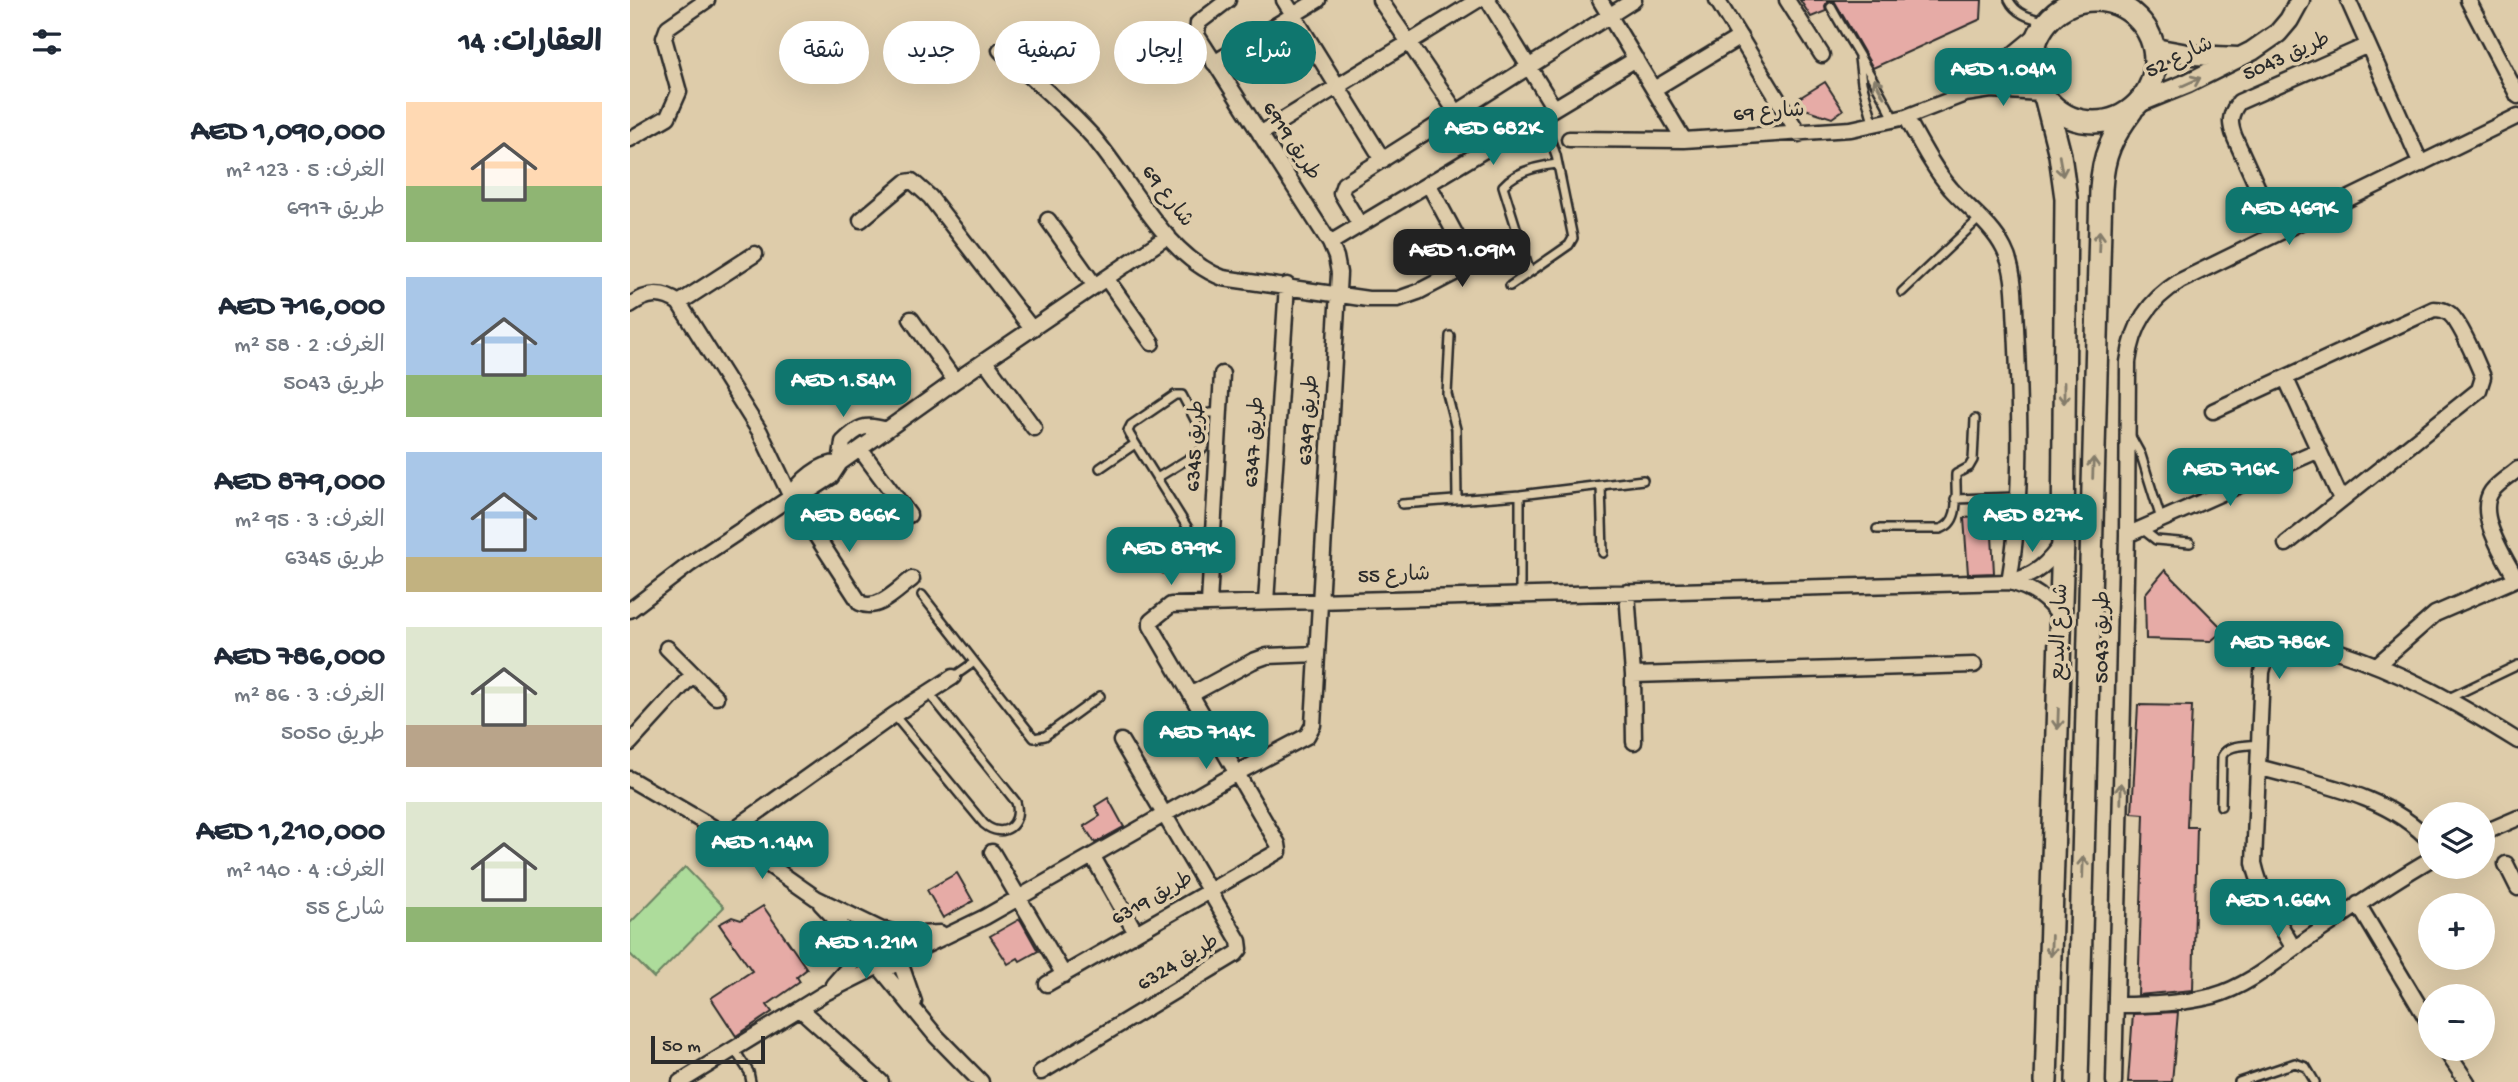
<!DOCTYPE html>
<html lang="ar">
<head>
<meta charset="utf-8">
<style>
  :root { --surface:#fff; --page:#f2f2f3; --text:#1f2937; --muted:#747a83; --accent:#0f766e }
  body { margin:0; font-family:"Gochi Hand","Playpen Sans Arabic",sans-serif; background:var(--page); color:var(--text); direction:rtl; height:100vh; display:flex; flex-direction:column; font-size:26px; white-space:nowrap }
  * { box-sizing:border-box; margin:0 }
  p { font-size:23px; color:var(--muted) }
  .icon { flex:none; width:38px; height:38px; fill:none; stroke:currentColor; stroke-width:2; stroke-linecap:round; stroke-linejoin:round }
  .map { position:relative; flex:1; overflow:hidden; direction:ltr }
  .sheet { display:flex; flex-direction:column; background:var(--surface); width:630px }
  .sheet>* { flex:none }
  .banner { position:absolute; left:21px; top:21px; width:665px; height:63px; direction:rtl; display:flex; gap:14px }
  .fabs { position:absolute; left:1788px; top:802px; display:grid; gap:14px }
  .fabs a { display:grid; place-items:center; width:77px; height:77px; border-radius:50%; background:var(--surface); box-shadow:0 7px 28px #0002; font-size:35px }
  .scale { position:absolute; left:21px; bottom:18px; width:114px; box-sizing:border-box; padding-left:7px; border:4px solid #2b2b2b; border-top:0; font-size:19px; line-height:24px; white-space:nowrap; color:#2b2b2b; -webkit-text-stroke:5px #deccaa; paint-order:stroke }
  .price { position:absolute; translate:-50% -60px; padding:0 16px; border-radius:14px; background:var(--accent); color:#fff; font-size:23px; line-height:46px; filter:drop-shadow(0 2px 4px #0008) }
  .price::after { content:''; position:absolute; left:50%; top:42px; width:21px; height:16px; margin-left:-10px; background:inherit; clip-path:polygon(0 0,100% 0,50% 100%) }
  .price.current { background:#222; color:#fff }
  ul { padding:0; list-style:none }
  li { display:flex; align-items:center; gap:21px; height:175px; padding:0 28px }
  li span { display:grid; place-items:center; flex:none; width:196px; height:140px; border-radius:0px; color:#555 }
  li>.icon { margin-inline-start:auto }
  span .icon { width:84px; height:84px; fill:#fffc; stroke-width:1 }
  li b { font-size:30px }
  h2 { display:flex; justify-content:space-between; align-items:center; height:84px; padding:0 28px; font-size:30px }
  .pill { padding:0 24px; border-radius:32px; background:var(--surface); box-shadow:0 7px 28px #0002; font-size:24px; line-height:63px }
  .pill.current { background:var(--accent); color:#fff }
  main { display:flex; flex:1; min-height:0 }
  .map>svg:first-child { display:block }
  .green { fill:#addc9b; stroke:#6c8463; stroke-width:2 }
  .building { fill:#e6aba6; stroke:#2b2b2b; stroke-width:2 }
  .lines { fill:none; stroke-linecap:round; stroke-linejoin:round }
  .service-casing { stroke:#2b2b2b; stroke-width:12 }
  .minor-casing { stroke:#2b2b2b; stroke-width:19 }
  .tertiary-casing { stroke:#2b2b2b; stroke-width:23 }
  .primary-casing { stroke:#2b2b2b; stroke-width:26 }
  .service { stroke:#deccaa; stroke-width:7 }
  .minor { stroke:#deccaa; stroke-width:14 }
  .tertiary { stroke:#deccaa; stroke-width:18 }
  .primary { stroke:#deccaa; stroke-width:21 }
  .oneway { stroke:#847c6a }
  .labels { text-anchor:middle; dominant-baseline:central; stroke-width:7; stroke-linejoin:round; paint-order:stroke }
  .street-label { font-size:21px; fill:#2b2b2b; stroke:#deccaa }
</style>
</head>
<body>
<main>
<div class="map">
<svg width="1888" height="1082" viewBox="0 0 1888 1082">
  <rect width="100%" height="100%" fill="#deccaa"/>
  <filter id="ink" filterUnits="userSpaceOnUse"><feTurbulence type="fractalNoise" baseFrequency=".0143" numOctaves="2"/><feDisplacementMap in="SourceGraphic" scale="14" xChannelSelector="R" yChannelSelector="G"/><feConvolveMatrix kernelMatrix="1 2 1 2 8 2 1 2 1" color-interpolation-filters="sRGB"/></filter>
  <g filter="url(#ink)">
    <!-- green -->
    <path class="green" d="M 55,867 L 94,907 L 24,978 L 0,954 L 0,923 Z"/>
    <!-- building -->
    <path class="building" d="M 1170,0 L 1352,0 L 1351,19 L 1243,68 L 1205,2 L 1197,2 L 1195,6 L 1196,11 L 1181,17 Z
      M 1195,82 L 1213,110 L 1202,118 L 1172,108 L 1166,100 Z
      M 1361,516 L 1364,573 L 1338,574 L 1334,518 Z
      M 1535,570 L 1594,630 L 1581,641 L 1516,639 L 1515,594 Z
      M 1508,705 L 1562,706 L 1557,827 L 1567,827 L 1563,990 L 1508,995 L 1514,814 L 1502,813 Z
      M 478,798 L 494,827 L 465,843 L 454,826 L 470,816 L 465,806 Z
      M 327,873 L 343,901 L 313,918 L 297,890 Z
      M 133,906 L 177,969 L 167,977 L 170,982 L 137,1005 L 142,1012 L 106,1036 L 81,998 L 122,971 L 89,924 L 102,917 L 111,920 Z
      M 390,919 L 408,951 L 390,961 L 388,958 L 378,964 L 360,936 Z
      M 1548,1012 L 1542,1082 L 1498,1082 L 1503,1014 Z"/>
    <g class="lines">
      <!-- service casing -->
      <g class="service-casing">
        <path id="service" d="M 1379,0 C 1386,15 1402,18 1417,22
          M 1201,7 C 1222,45 1245,80 1264,119
          M 1229,58 L 1232,83 L 1244,125
          M 900,272 L 873,186 C 886,171 909,166 927,164
          M 880,286 L 939,245 L 943,238 L 926,155 L 912,116
          M 1272,292 L 1350,218
          M 820,336 L 817,394 L 826,429 L 827,499
          M 563,415 L 590,412
          M 1500,435 L 1511,455 L 1531,519
          M 470,468 L 505,444
          M 527,478 L 571,451 L 575,446 L 574,437 L 552,395 L 545,395 L 501,425 L 498,431 L 500,435 L 564,538 L 562,548 L 535,569
          M 971,486 L 973,553
          M 890,495 L 890,595
          M 1325,499 L 1387,497
          M 772,504 L 890,495 L 1013,480
          M 1247,529 L 1310,529 C 1332,523 1325,493 1326,474 L 1339,467 L 1343,460 L 1345,419
          M 1512,529 L 1526,540 L 1560,543
          M 292,595 L 404,738 L 415,736 L 470,696
          M 323,677 L 343,663
          M 1819,698 L 1888,665
          M 264,715 L 354,824 C 373,840 393,825 386,802 L 299,693
          M 1591,806 L 1592,756 C 1598,744 1616,746 1628,744
          M 104,1049 L 119,1072 L 121,1082
          M 1609,1082 L 1665,1063 L 1676,1067 L 1685,1082"/>
      </g>
      <!-- minor casing -->
      <g class="minor-casing">
        <path id="minor" d="M 654,0 L 753,160
          M 750,0 L 827,113
          M 858,0 L 924,108
          M 970,0 L 1054,140
          M 1087,0 L 1169,134
          M 1157,0 L 1192,55
          M 1718,0 L 1791,164
          M 1838,0 L 1888,96
          M 370,50 C 402,78 435,106 464,138 C 503,184 535,256 593,278 L 738,299 L 768,299 L 788,292 L 834,268 L 837,261 L 836,254 L 799,185
          M 584,63 L 688,0
          M 1024,89 L 1110,37
          M 1336,93 L 1410,32
          M 1276,117 C 1290,142 1303,168 1321,189 C 1339,209 1362,225 1374,249 C 1386,272 1384,301 1386,327 C 1390,408 1393,502 1379,582
          M 630,134 L 848,0
          M 0,139 L 38,117 L 49,92 L 34,38 L 38,27 L 77,0
          M 939,139 L 1054,140 L 1221,129 L 1276,117 L 1335,94 L 1361,90 L 1411,93
          M 231,220 L 276,182 L 282,181 L 300,197 L 402,329
          M 418,220 L 465,286
          M 730,225 L 711,193 L 714,184 L 1004,0
          M 1648,233 L 1605,138 C 1599,123 1599,115 1609,102 L 1738,45
          M 700,243 L 1006,59
          M 476,278 L 522,343
          M 49,303 L 125,254
          M 0,305 C 17,293 32,291 49,303 L 130,432 L 161,497 L 230,603 C 248,612 268,589 282,579
          M 281,319 L 325,381
          M 355,361 L 404,428
          M 1656,379 L 1711,499
          M 1583,411 L 1804,309 C 1810,309 1815,310 1820,314 C 1832,325 1846,361 1853,377 L 1849,390 L 1656,544
          M 230,449 L 279,515
          M 161,497 C 169,481 191,462 210,463 L 325,381 L 538,236
          M 1497,535 L 1689,450
          M 1886,579 C 1875,557 1845,514 1862,491 C 1869,482 1880,476 1888,469
          M 1380,582 C 1404,589 1416,598 1431,618
          M 997,592 L 1003,675 L 1004,742
          M 636,602 L 657,285
          M 579,603 L 592,374
          M 0,610 L 60,564 L 161,497 L 181,490 L 201,477 L 210,463 L 213,442 C 228,427 235,423 256,430
          M 37,648 L 86,697
          M 1748,664 L 1805,614 L 1888,578
          M 1003,675 L 1344,665
          M 562,694 L 623,661 L 637,656 L 687,654
          M 0,743 L 63,674
          M 1628,767 C 1687,784 1758,794 1801,842
          M 0,779 L 96,835 L 186,898 L 250,929
          M 1853,833 L 1888,818
          M 96,835 L 264,715 L 323,677
          M 362,852 L 434,975
          M 463,857 L 506,933
          M 1876,864 L 1888,888
          M 191,904 L 233,948
          M 1728,904 L 1801,1026
          M234 949a19 19 0 1 1 38 0a19 19 0 1 1-38 0Z
          M 266,935 L 310,933
          M 1664,949 C 1648,921 1631,895 1624,863 L 1632,672 C 1636,656 1643,641 1662,639 C 1675,638 1692,646 1704,650 C 1773,672 1827,703 1888,741
          M 270,958 L 355,917 L 607,773 L 677,736 L 683,725 L 709,273 L 706,257 L 700,243 L 567,35 L 568,23 L 598,0
          M 269,959 L 284,1002
          M 250,968 L 306,1036 L 351,1082
          M 417,984 L 649,851 L 648,844 L 521,626 L 521,621 L 541,605 L 1379,582 C 1405,576 1418,564 1433,542
          M 203,985 L 233,951
          M 1487,1005 C 1519,1005 1551,1004 1583,996 C 1619,986 1649,959 1679,938 C 1719,911 1759,883 1801,859
          M 170,1009 L 251,1082
          M 1814,1048 L 1837,1082
          M 411,1072 L 606,954 L 610,949 L 609,941 L 491,741
          M 50,1082 L 195,993 L 247,967
          M 1484,1082 L 1497,535 L 1498,362 C 1503,325 1518,301 1550,281 L 1888,116"/>
      </g>
      <!-- tertiary casing -->
      <g class="tertiary-casing">
        <path id="tertiary" d="M 1525,48 L 1563,55 L 1608,57
          M 1511,102 L 1558,83 L 1622,51 L 1648,33 L 1659,20 L 1670,0"/>
      </g>
      <!-- primary casing -->
      <g class="primary-casing">
        <path id="primary" d="M1403 61a61 61 0 1 1 122 0a61 61 0 1 1-122 0Z
          M 1416,100 L 1430,155 L 1436,198 L 1433,540 L 1416,1082
          M 1447,1082 L 1471,189 C 1473,154 1482,137 1502,110"/>
      </g>
      <!-- service -->
      <use href="#service" class="service"/>
      <!-- minor -->
      <use href="#minor" class="minor"/>
      <!-- tertiary -->
      <use href="#tertiary" class="tertiary"/>
      <!-- primary -->
      <use href="#primary" class="primary"/>
    </g>
    <!-- one-way arrows -->
    <defs><path id="oneway-shaft" d="M-6 0H5M1.5-3L5.5 0L1.5 3" fill="none" stroke-width="1.6" stroke-linecap="round" stroke-linejoin="round" transform="scale(1.75)"/></defs>
    <g class="oneway">
      <use href="#oneway-shaft" transform="translate(1561 82) rotate(-24)"/>
      <use href="#oneway-shaft" transform="translate(1249 88) rotate(-118)"/>
      <use href="#oneway-shaft" transform="translate(1431 166) rotate(80)"/>
      <use href="#oneway-shaft" transform="translate(1469 241) rotate(-88)"/>
      <use href="#oneway-shaft" transform="translate(1434 393) rotate(90)"/>
      <use href="#oneway-shaft" transform="translate(1463 468) rotate(-88)"/>
      <use href="#oneway-shaft" transform="translate(1428 719) rotate(92)"/>
      <use href="#oneway-shaft" transform="translate(1491 793) rotate(-89)"/>
      <use href="#oneway-shaft" transform="translate(1453 867) rotate(-88)"/>
      <use href="#oneway-shaft" transform="translate(1421 946) rotate(92)"/>
    </g>
  </g>
  <g class="labels">
    <!-- street labels -->
    <g class="street-label">
      <text transform="translate(1657 58) rotate(-24)">طريق 5043</text>
      <text transform="translate(1550 59) rotate(-25)">شارع 52</text>
      <text transform="translate(1139 114) rotate(-4)">شارع 69</text>
      <text transform="translate(660 142) rotate(57)">طريق 6919</text>
      <text transform="translate(536 197) rotate(53)">شارع 69</text>
      <text transform="translate(680 420) rotate(-86)">طريق 6349</text>
      <text transform="translate(626 442) rotate(-86)">طريق 6347</text>
      <text transform="translate(567 446) rotate(-87)">طريق 6345</text>
      <text transform="translate(764 577) rotate(-2)">شارع 55</text>
      <text transform="translate(1431 632) rotate(-88)">شارع البديع</text>
      <text transform="translate(1474 637) rotate(-89)">طريق 5043</text>
      <text transform="translate(523 900) rotate(-29)">طريق 6319</text>
      <text transform="translate(549 964) rotate(-31)">طريق 6324</text>
    </g>
  </g>
</svg>
<div class="fabs">
<a><svg class="icon" aria-label="layers" viewBox="0 0 24 24"><path d="M12 4l9 5-9 5-9-5zM3 14l9 5 9-5"/></svg></a>
<a>+</a>
<a>−</a>
</div>
<div class="scale">50 m</div>
<b class="price" style="left:1373px;top:108px">AED 1.04M</b>
<b class="price" style="left:863px;top:167px">AED 682K</b>
<b class="price" style="left:1659px;top:247px">AED 469K</b>
<b class="price current" style="left:832px;top:289px">AED 1.09M</b>
<b class="price" style="left:213px;top:419px">AED 1.54M</b>
<b class="price" style="left:1600px;top:508px">AED 716K</b>
<b class="price" style="left:219px;top:554px">AED 866K</b>
<b class="price" style="left:1402px;top:554px">AED 827K</b>
<b class="price" style="left:541px;top:587px">AED 879K</b>
<b class="price" style="left:1649px;top:681px">AED 786K</b>
<b class="price" style="left:576px;top:771px">AED 714K</b>
<b class="price" style="left:132px;top:881px">AED 1.14M</b>
<b class="price" style="left:1648px;top:939px">AED 1.66M</b>
<b class="price" style="left:236px;top:981px">AED 1.21M</b>
<div class="banner">
<a class="pill current">شراء</a>
<a class="pill">إيجار</a>
<a class="pill">تصفية</a>
<a class="pill">جديد</a>
<a class="pill">شقة</a>
</div>
</div>
<section class="sheet">
<h2>العقارات: 14<svg class="icon" aria-label="filters" viewBox="0 0 24 24"><path d="M4 7h16M4 17h16"/><circle cx="9" cy="7" r="2"/><circle cx="15" cy="17" r="2"/></svg></h2>
<ul>
<li><span style="background:linear-gradient(#ffd9b3 60%,#8fb573 0)"><svg class="icon" aria-label="home" viewBox="0 0 24 24"><path d="M3 11l9-7 9 7M6 9v11h12V9"/></svg></span><div><b>AED 1,090,000</b><p>الغرف: 5 · 123 m²</p><p>طريق 6917</p></div></li>
<li><span style="background:linear-gradient(#a9c7e8 70%,#8fb573 0)"><svg class="icon" aria-label="home" viewBox="0 0 24 24"><path d="M3 11l9-7 9 7M6 9v11h12V9"/></svg></span><div><b>AED 716,000</b><p>الغرف: 2 · 58 m²</p><p>طريق 5043</p></div></li>
<li><span style="background:linear-gradient(#a9c7e8 75%,#c2b280 0)"><svg class="icon" aria-label="home" viewBox="0 0 24 24"><path d="M3 11l9-7 9 7M6 9v11h12V9"/></svg></span><div><b>AED 879,000</b><p>الغرف: 3 · 95 m²</p><p>طريق 6345</p></div></li>
<li><span style="background:linear-gradient(#dfe7d0 70%,#b9a48a 0)"><svg class="icon" aria-label="home" viewBox="0 0 24 24"><path d="M3 11l9-7 9 7M6 9v11h12V9"/></svg></span><div><b>AED 786,000</b><p>الغرف: 3 · 86 m²</p><p>طريق 5050</p></div></li>
<li><span style="background:linear-gradient(#dfe7d0 75%,#8fb573 0)"><svg class="icon" aria-label="home" viewBox="0 0 24 24"><path d="M3 11l9-7 9 7M6 9v11h12V9"/></svg></span><div><b>AED 1,210,000</b><p>الغرف: 4 · 140 m²</p><p>شارع 55</p></div></li>
</ul>
</section>
</main>
</body>
</html>
